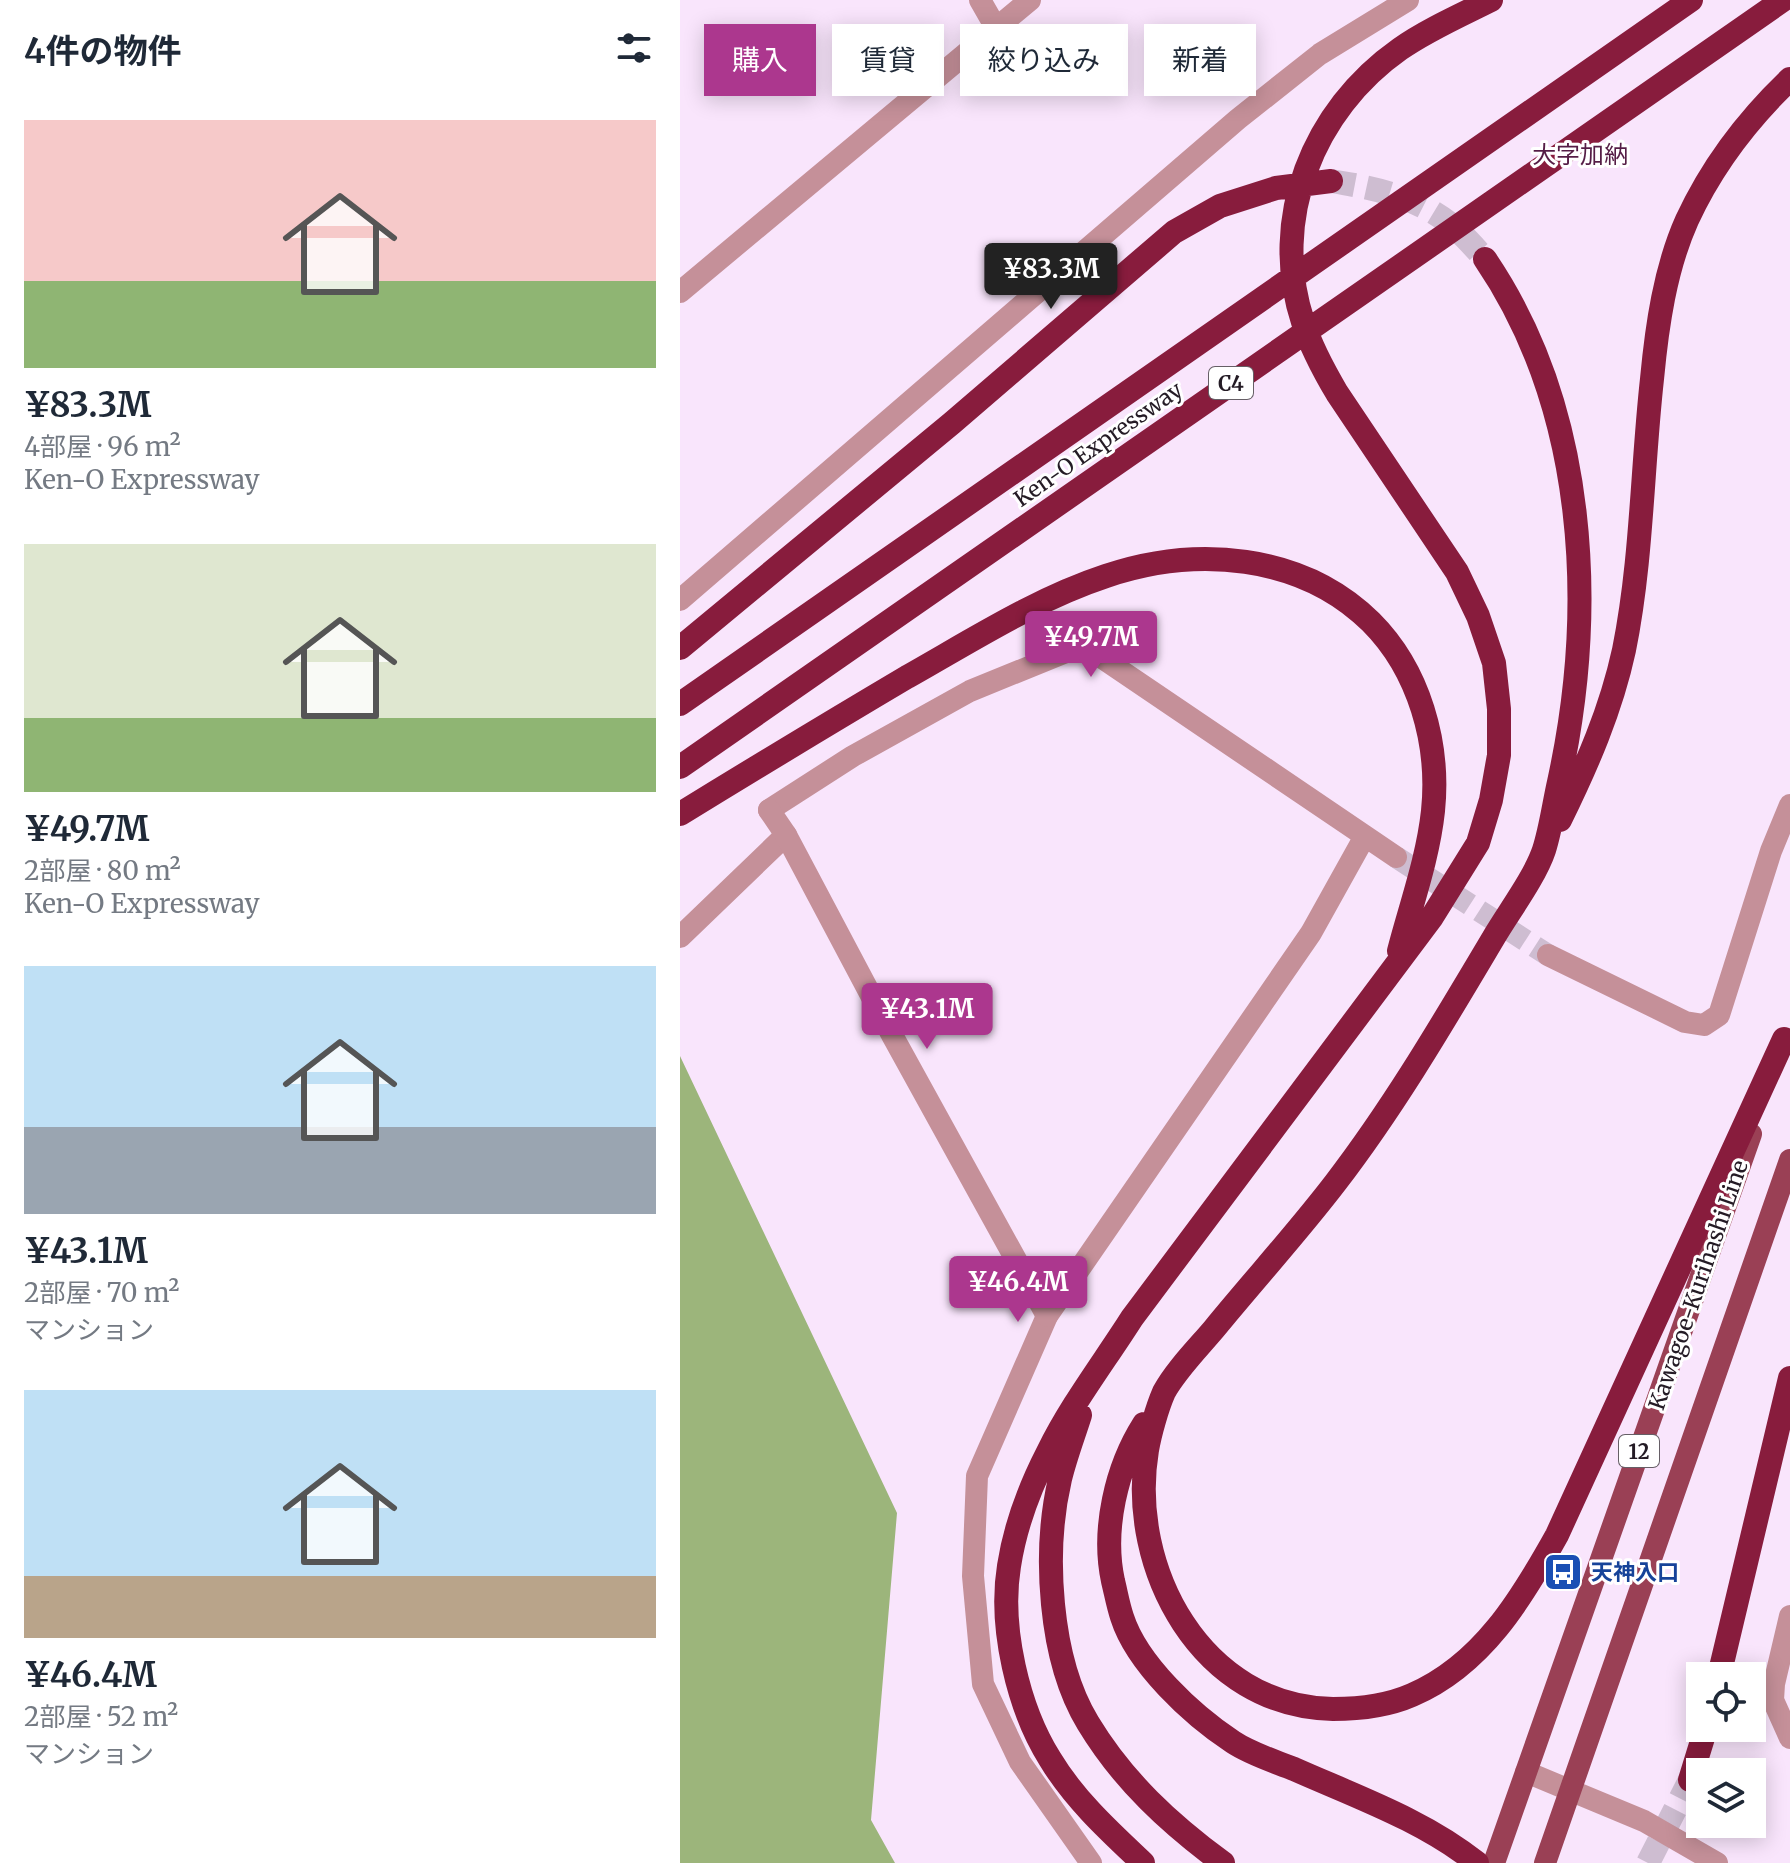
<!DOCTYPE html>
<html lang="ja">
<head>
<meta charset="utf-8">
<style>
  :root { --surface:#fff; --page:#f2f2f3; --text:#1f2937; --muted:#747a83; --accent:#ac378e }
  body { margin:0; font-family:Merriweather,"Noto Sans JP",serif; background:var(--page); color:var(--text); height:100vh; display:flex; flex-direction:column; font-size:30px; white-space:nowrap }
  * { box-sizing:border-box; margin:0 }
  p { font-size:26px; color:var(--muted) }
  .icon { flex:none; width:44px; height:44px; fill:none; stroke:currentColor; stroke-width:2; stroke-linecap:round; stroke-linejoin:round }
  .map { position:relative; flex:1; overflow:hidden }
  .panel { display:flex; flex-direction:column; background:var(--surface); width:680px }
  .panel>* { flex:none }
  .guide { position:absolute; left:24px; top:24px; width:760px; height:72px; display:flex; gap:16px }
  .controls { position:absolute; left:1006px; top:1662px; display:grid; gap:16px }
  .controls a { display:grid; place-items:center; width:80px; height:80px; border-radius:0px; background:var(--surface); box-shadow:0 4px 20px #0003; font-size:40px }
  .price { position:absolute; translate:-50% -68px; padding:0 18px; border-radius:8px; background:var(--accent); color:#fff; font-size:26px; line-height:52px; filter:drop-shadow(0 2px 4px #0008) }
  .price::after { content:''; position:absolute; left:50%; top:48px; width:24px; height:18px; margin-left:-12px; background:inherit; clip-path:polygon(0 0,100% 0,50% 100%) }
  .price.on { background:#222; color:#fff }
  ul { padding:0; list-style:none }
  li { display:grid; align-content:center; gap:16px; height:424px; padding:0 24px }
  li span { display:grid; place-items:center; height:248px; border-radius:0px; color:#555 }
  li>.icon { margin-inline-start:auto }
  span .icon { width:144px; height:144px; fill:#fffc; stroke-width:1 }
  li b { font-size:34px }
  h2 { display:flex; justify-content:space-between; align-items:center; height:96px; padding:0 24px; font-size:34px }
  .chip { padding:0 28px; border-radius:0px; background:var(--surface); box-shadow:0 4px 20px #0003; font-size:28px; line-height:72px }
  .chip.on { background:var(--accent); color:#fff }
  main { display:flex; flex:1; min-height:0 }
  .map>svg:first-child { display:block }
  .forest { fill:#9cb57b }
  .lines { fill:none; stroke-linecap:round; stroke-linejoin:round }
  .minor-tunnel { stroke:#cebdd1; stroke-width:22; stroke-dasharray:22 11; stroke-linecap:butt }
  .motorway-tunnel { stroke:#cebdd1; stroke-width:24; stroke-dasharray:24 12; stroke-linecap:butt }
  .minor { stroke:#c59099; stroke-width:22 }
  .tertiary { stroke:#c59099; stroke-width:22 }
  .primary { stroke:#9a4055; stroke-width:22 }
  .motorway { stroke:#881c3d; stroke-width:24 }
  .labels { text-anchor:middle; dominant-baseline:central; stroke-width:6; stroke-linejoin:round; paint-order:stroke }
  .shield { fill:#fff; stroke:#665f66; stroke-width:2 }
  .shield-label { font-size:20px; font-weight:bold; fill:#241b25 }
  .street-label { font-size:22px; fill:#241b25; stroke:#fff }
  .transit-label { font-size:22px; font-weight:bold; fill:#164399; stroke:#fff; text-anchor:start }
  .neighbourhood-label { font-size:24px; fill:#551d46; stroke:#fff }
</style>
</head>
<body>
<main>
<section class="panel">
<h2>4件の物件<svg class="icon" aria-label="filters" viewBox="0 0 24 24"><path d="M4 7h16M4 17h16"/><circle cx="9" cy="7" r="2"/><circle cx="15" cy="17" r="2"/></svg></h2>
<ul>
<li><span style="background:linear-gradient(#f6c9c9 65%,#8fb573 0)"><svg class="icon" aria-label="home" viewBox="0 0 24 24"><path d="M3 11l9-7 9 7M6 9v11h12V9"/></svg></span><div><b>¥83.3M</b><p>4部屋 · 96 m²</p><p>Ken-O Expressway</p></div></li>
<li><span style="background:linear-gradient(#dfe7d0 70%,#8fb573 0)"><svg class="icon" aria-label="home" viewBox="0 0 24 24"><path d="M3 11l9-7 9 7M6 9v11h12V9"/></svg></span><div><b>¥49.7M</b><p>2部屋 · 80 m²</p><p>Ken-O Expressway</p></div></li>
<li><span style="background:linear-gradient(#bfe0f5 65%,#9aa5b1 0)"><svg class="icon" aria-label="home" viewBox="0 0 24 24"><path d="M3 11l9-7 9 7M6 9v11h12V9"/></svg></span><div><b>¥43.1M</b><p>2部屋 · 70 m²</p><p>マンション</p></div></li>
<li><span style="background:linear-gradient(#bfe0f5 75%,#b9a48a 0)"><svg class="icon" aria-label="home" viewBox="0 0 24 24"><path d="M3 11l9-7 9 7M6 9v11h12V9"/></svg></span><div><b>¥46.4M</b><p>2部屋 · 52 m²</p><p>マンション</p></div></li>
</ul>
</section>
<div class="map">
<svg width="1110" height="1863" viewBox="0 0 1110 1863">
  <rect width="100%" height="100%" fill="#f9e5fc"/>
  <!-- forest -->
  <path class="forest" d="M 0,1056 L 217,1513 L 191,1820 L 215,1863 L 0,1863 Z"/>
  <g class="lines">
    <!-- minor-tunnel -->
    <path class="minor-tunnel" d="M 716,857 L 868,955"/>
    <!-- motorway-tunnel -->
    <path class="motorway-tunnel" d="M 651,181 C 694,188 734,196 769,223 C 782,233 794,247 805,259
      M 968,1863 L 1010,1780"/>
    <!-- minor -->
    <path class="minor" d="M 300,0 L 316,28
      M 0,600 L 558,119 L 640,54 L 728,0
      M 89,810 L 173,756 L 290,691 L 403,645 L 716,857
      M 0,937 L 106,835
      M 868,955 L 1005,1022 L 1024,1025 L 1039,1015 L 1091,851 L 1110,805
      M 1110,1616 L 1094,1684 L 1093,1700 L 1110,1738
      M 411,1863 L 340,1762 L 303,1684 L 293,1576 L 297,1476 L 367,1316 L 631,933 L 685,836"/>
    <!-- tertiary -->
    <path class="tertiary" d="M 0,292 L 350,0
      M 89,810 L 106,835 L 212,1035 L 367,1316
      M 846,1772 L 964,1821 L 1037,1863"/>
    <!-- primary -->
    <path class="primary" d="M 814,1863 L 1071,1134
      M 865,1863 L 1110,1160"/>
    <!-- motorway -->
    <path class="motorway" d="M 805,259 C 907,409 917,608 879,782 C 874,804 871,828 864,850 C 855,877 828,913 814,937 C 764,1021 715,1105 656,1182 C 617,1233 574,1280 534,1329 C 518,1348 496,1370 484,1392 C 477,1408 470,1433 467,1450 C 447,1569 522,1707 653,1709 C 679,1709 707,1706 732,1695 C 802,1665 842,1598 877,1535 L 1104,1039
      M 0,648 L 272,423 L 494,232 L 540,206 L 596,188 L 651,181
      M 0,704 L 1011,0
      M 0,767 L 1103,0
      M 0,814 C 75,768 151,722 227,677 C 291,641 356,599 426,576 C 515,546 621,553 691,622 C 739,670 760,743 753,811 C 748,858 731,905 719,951
      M 880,820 C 907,765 931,710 944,650 C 962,561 962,469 972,379 C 977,326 985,269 1007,220 C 1032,166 1067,120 1110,79
      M 400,1415 C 393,1437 385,1458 380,1479 C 363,1552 369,1659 408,1723 C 443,1781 490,1824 543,1863
      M 464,1424 C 436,1468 422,1530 433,1581 C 436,1593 438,1605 442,1617 C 457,1664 512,1715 553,1742 C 571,1754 594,1761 614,1769 C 677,1797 743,1820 797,1863
      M 1039,1676 L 1110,1378
      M 1010,1780 L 1026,1728
      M 463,1863 C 429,1831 394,1799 370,1759 C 338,1708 319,1627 329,1566 C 335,1527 350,1487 368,1452 C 391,1405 424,1362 452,1318 L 752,917 L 798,843 L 811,800 L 819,755 L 819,709 L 814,663 L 798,616 L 777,572 L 657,393 C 644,371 631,347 623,322 C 589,219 633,110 720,49 C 747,30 781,15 811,0"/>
  </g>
  <!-- icons -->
  <defs>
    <g id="bus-square" transform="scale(2)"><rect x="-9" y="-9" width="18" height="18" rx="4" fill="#1a4fb4" stroke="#fff"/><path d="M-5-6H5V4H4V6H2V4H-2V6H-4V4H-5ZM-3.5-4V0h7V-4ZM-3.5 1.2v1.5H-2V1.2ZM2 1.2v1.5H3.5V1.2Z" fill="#fff"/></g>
  </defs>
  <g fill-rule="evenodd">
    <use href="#bus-square" x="883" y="1572"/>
  </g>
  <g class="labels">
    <!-- shield labels -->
    <g class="shield">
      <rect x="529" y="367" width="44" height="32" rx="6"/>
      <rect x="939" y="1435" width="40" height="32" rx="6"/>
    </g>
    <g class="shield-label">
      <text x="551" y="383">C4</text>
      <text x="959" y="1451">12</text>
    </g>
    <!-- street labels -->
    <g class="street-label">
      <text transform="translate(418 444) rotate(-35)">Ken-O Expressway</text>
      <text transform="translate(1018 1285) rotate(-71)">Kawagoe-Kurihashi Line</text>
    </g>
    <!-- transit labels -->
    <g class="transit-label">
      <text x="911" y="1572">天神入口</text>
    </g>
    <!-- neighbourhood labels -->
    <g class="neighbourhood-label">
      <text x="900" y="154">大字加納</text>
    </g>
  </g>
</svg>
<div class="controls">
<a><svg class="icon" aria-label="locate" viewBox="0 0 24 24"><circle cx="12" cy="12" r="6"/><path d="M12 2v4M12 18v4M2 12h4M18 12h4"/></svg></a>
<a><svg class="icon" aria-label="layers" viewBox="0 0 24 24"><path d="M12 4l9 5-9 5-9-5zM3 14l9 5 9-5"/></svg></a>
</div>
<b class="price on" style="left:371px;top:311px">¥83.3M</b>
<b class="price" style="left:411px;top:679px">¥49.7M</b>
<b class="price" style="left:247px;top:1051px">¥43.1M</b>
<b class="price" style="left:338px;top:1324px">¥46.4M</b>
<div class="guide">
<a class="chip on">購入</a>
<a class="chip">賃貸</a>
<a class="chip">絞り込み</a>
<a class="chip">新着</a>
</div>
</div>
</main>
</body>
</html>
